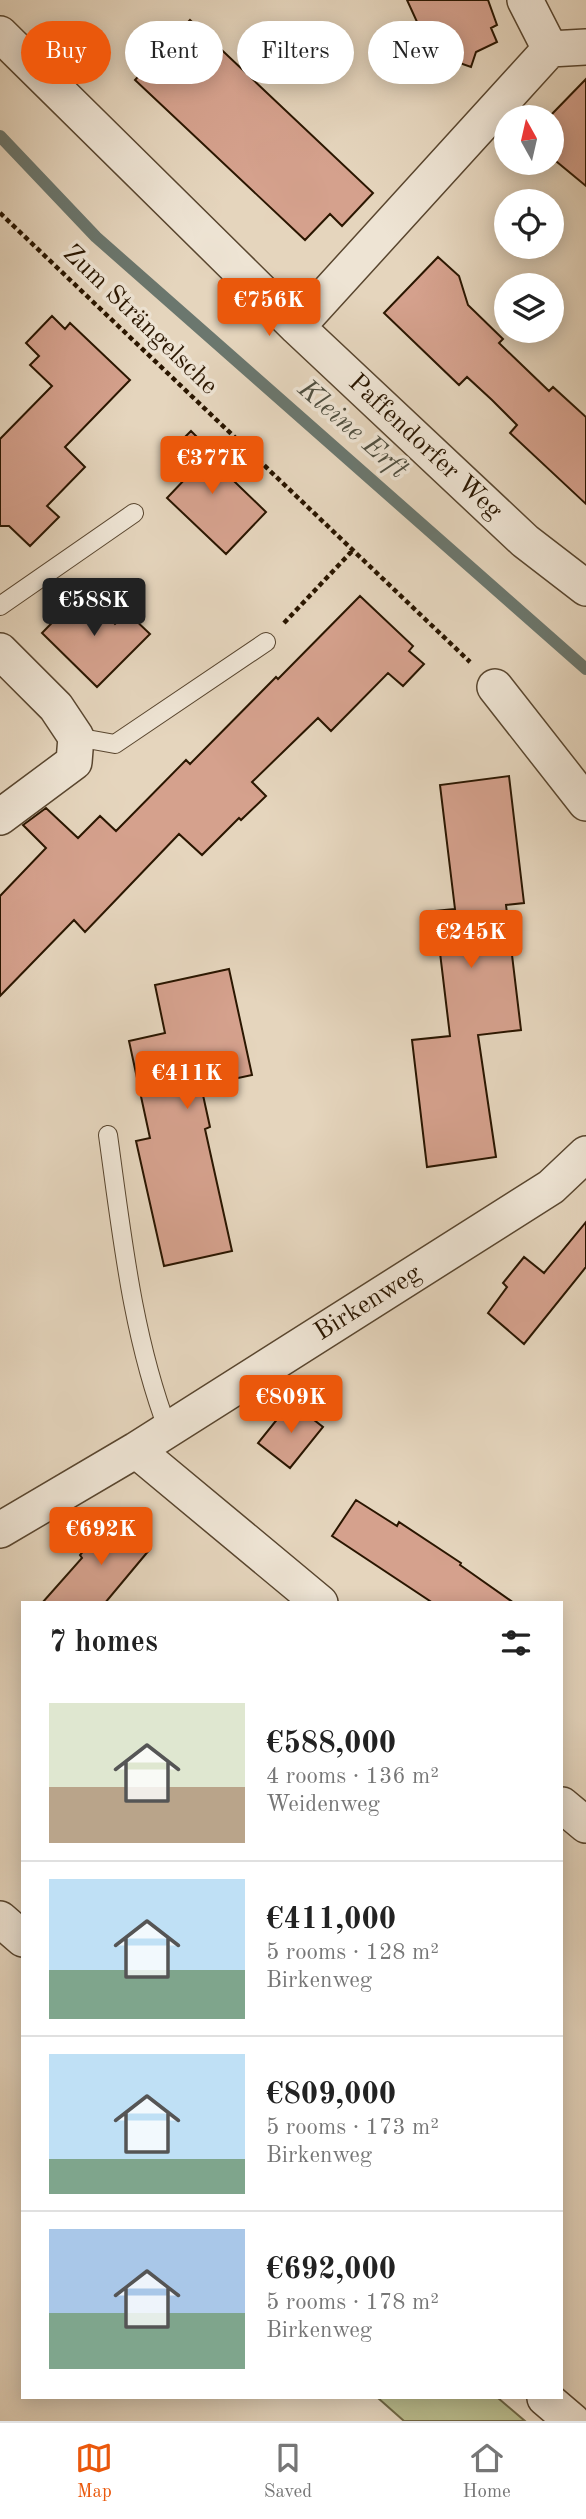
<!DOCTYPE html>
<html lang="en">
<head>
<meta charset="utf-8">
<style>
  :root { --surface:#fff; --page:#f2f2f2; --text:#222; --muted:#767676; --line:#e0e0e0; --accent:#ea580c }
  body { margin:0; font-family:"Old Standard TT",serif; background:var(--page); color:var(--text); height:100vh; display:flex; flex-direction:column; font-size:26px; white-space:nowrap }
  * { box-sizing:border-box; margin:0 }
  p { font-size:23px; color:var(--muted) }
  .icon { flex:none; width:38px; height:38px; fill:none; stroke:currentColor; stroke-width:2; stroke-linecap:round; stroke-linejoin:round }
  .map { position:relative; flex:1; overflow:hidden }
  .drawer { position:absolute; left:21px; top:1601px; width:542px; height:798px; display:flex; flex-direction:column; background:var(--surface); border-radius:0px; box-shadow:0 4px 18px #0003 }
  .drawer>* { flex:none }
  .top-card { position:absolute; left:21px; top:21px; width:544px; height:63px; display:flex; gap:14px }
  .needle { width:46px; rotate:352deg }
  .controls { position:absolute; left:494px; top:105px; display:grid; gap:14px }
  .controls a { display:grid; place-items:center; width:70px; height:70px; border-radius:50%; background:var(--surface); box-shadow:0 4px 18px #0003; font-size:35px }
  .price { position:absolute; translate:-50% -60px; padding:0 16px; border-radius:7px; background:var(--accent); color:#fff; font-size:23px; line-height:46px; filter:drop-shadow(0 2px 4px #0008) }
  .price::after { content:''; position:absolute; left:50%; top:42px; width:21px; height:16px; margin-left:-10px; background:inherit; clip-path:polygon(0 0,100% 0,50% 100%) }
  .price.selected { background:#222; color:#fff }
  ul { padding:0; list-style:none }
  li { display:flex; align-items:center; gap:21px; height:175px; padding:0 28px }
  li+li { border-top:2px solid var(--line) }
  li span { display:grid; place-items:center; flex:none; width:196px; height:140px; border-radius:0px; color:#555 }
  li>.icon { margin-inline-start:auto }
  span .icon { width:84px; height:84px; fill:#fffc; stroke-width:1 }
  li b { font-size:30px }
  h2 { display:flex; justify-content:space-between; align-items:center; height:84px; padding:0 28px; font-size:30px }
  .chip { padding:0 24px; border-radius:32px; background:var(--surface); box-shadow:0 4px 18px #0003; font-size:24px; line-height:63px }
  .chip.selected { background:var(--accent); color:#fff }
  .tab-bar { display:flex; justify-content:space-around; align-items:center; height:98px; border-top:2px solid var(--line); background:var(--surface); font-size:19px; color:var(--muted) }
  .tab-bar a { display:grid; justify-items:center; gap:4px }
  .tab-bar .selected { color:var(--accent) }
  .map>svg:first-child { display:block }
  .green { fill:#babc8d; stroke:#726946; stroke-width:2 }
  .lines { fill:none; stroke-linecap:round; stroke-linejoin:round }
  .stream { stroke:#6b776e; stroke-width:12 }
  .building { fill:#d5a18d; stroke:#2a1600; stroke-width:2 }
  .service-casing { stroke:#59462f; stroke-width:20 }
  .minor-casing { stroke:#59462f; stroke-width:38 }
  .path { stroke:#2a1600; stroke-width:4.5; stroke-dasharray:5 3.5; stroke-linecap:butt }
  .service { stroke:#eee4d4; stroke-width:18 }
  .minor { stroke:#eee4d4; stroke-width:35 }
  .labels { text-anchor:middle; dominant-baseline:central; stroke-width:7; stroke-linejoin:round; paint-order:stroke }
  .street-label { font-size:26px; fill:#2a1600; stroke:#eee4d4 }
  .water-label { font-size:28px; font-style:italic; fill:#504f40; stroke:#eee4d4 }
</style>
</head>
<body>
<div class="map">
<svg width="586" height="2421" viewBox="0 0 586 2421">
  <rect width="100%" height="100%" fill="#e5d5bd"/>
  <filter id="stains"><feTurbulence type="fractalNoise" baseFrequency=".00286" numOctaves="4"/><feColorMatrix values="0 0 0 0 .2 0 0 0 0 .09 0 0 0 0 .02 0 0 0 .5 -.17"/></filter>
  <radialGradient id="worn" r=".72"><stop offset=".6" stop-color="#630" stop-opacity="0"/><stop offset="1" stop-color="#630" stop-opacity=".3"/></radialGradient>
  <!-- green -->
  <path class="green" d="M 378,2398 L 498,2398 L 525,2421 L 404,2421 Z"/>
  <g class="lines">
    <!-- stream -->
    <path class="stream" d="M 0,136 L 96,237 L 586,669"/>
  </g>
  <!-- building -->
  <path class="building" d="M 407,0 L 488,0 L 497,25 L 491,28 L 497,42 L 476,52 L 471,67 L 457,62 L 439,70 Z
    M 190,20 L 373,193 L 342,226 L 330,214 L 305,240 L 135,80 Z
    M 586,79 L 586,186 L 551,157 L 551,115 Z
    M 438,257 L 459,276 L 468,305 L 503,339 L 499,343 L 549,391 L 553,387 L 586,417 L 586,504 L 510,433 L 517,425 L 492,400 L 467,377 L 459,385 L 384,313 Z
    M 52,316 L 65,329 L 70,323 L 130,380 L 65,447 L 85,467 L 47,506 L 59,517 L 30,546 L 9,526 L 0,526 L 0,439 L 52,386 L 30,365 L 39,356 L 26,343 Z
    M 191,431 L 213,453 L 209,457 L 266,512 L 226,554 L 167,498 L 187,477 L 166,456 Z
    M 82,592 L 115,624 L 128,613 L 150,634 L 97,687 L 42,633 Z
    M 360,596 L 413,646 L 409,651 L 424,664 L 403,686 L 388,673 L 331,731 L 318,718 L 252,782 L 266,796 L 241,820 L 239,818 L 202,855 L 179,834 L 85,932 L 74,920 L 0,996 L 0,896 L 46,848 L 23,825 L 46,808 L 78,838 L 100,816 L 116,831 L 186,760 L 190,764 L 276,677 L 278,679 Z
    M 509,776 L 524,903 L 506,905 L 521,1030 L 478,1035 L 496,1157 L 427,1167 L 412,1040 L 450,1036 L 435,911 L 455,909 L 440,785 Z
    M 229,969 L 252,1075 L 201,1086 L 210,1127 L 205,1129 L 232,1251 L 164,1266 L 136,1141 L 150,1138 L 129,1041 L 165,1033 L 155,985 Z
    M 586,1222 L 586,1267 L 524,1344 L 488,1313 L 507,1287 L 503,1283 L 524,1257 L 544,1273 Z
    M 291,1402 L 323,1427 L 290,1468 L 258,1443 Z
    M 356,1500 L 397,1526 L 399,1522 L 461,1563 L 460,1565 L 514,1603 L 433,1603 L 332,1536 Z
    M 112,1517 L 150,1549 L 105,1603 L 42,1603 L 82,1558 L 80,1555 Z"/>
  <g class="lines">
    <!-- service casing -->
    <g class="service-casing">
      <path id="service" d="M 0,606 L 134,513
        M 76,737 L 115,744 L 266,642
        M 108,1135 C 122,1235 132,1335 168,1430"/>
    </g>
    <!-- minor casing -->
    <g class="minor-casing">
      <path id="minor" d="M 0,34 L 297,327 L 525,541 L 586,588
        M 550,49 L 586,47
        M 297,327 L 550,49 L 525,0
        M 0,651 L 56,707 L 76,737 L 74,762 L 0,817
        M 495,687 L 586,803
        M 136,1450 L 320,1603
        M 0,1530 L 136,1450 L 551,1187 L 586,1154
        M 562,1805 L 586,1825
        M 0,1919 L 23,1939
        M 545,2398 L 572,2421"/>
    </g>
    <!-- path -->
    <path class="path" d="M 0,213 L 470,662
      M 284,623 L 353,550"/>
    <!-- service -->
    <use href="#service" class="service"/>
    <!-- minor -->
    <use href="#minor" class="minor"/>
  </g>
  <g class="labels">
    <!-- street labels -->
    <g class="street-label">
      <text transform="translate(140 320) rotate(44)">Zum Strängelsche</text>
      <text transform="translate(425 447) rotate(43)">Paffendorfer Weg</text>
      <text transform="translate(368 1303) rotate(-32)">Birkenweg</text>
    </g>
    <!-- water labels -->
    <g class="water-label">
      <text transform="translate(352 430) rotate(41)">Kleine Erft</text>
    </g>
  </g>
  <rect width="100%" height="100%" filter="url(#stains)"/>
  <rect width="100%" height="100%" fill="url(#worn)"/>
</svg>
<div class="controls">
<a><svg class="needle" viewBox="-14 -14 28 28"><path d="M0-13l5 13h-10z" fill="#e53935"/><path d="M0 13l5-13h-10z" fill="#767676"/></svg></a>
<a><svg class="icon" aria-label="locate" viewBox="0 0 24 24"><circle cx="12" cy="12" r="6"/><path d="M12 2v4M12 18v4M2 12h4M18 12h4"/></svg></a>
<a><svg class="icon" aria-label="layers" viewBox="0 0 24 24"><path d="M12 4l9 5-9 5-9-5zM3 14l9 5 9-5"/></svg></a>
</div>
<b class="price" style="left:269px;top:338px">€756K</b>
<b class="price" style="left:212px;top:496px">€377K</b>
<b class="price selected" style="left:94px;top:638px">€588K</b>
<b class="price" style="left:471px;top:970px">€245K</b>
<b class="price" style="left:187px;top:1111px">€411K</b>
<b class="price" style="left:291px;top:1435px">€809K</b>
<b class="price" style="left:101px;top:1567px">€692K</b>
<div class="top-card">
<a class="chip selected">Buy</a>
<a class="chip">Rent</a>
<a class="chip">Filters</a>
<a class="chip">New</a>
</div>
<section class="drawer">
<h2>7 homes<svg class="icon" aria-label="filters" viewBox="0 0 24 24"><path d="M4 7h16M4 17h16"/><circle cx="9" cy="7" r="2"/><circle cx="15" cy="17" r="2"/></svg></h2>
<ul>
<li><span style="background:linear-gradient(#dfe7d0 60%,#b9a48a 0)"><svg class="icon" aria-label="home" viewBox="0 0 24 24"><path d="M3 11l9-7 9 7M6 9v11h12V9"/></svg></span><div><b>€588,000</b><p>4 rooms · 136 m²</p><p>Weidenweg</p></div></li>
<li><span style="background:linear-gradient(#bfe0f5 65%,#7fa58c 0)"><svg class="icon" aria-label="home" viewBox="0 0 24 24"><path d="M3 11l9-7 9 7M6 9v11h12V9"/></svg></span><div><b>€411,000</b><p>5 rooms · 128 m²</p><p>Birkenweg</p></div></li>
<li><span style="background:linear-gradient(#bfe0f5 75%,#7fa58c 0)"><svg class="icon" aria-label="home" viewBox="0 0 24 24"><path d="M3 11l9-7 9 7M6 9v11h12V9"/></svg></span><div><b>€809,000</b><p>5 rooms · 173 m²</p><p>Birkenweg</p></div></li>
<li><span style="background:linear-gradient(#a9c7e8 60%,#7fa58c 0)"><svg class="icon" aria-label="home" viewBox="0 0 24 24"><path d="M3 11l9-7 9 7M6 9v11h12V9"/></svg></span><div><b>€692,000</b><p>5 rooms · 178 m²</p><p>Birkenweg</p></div></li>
</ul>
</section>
</div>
<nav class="tab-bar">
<a class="selected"><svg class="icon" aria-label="map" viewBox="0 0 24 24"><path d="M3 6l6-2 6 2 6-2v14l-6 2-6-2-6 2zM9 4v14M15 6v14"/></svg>Map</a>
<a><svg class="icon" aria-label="saved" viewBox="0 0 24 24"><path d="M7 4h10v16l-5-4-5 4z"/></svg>Saved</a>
<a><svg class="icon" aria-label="home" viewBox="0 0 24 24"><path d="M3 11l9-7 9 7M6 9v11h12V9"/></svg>Home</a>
</nav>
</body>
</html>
